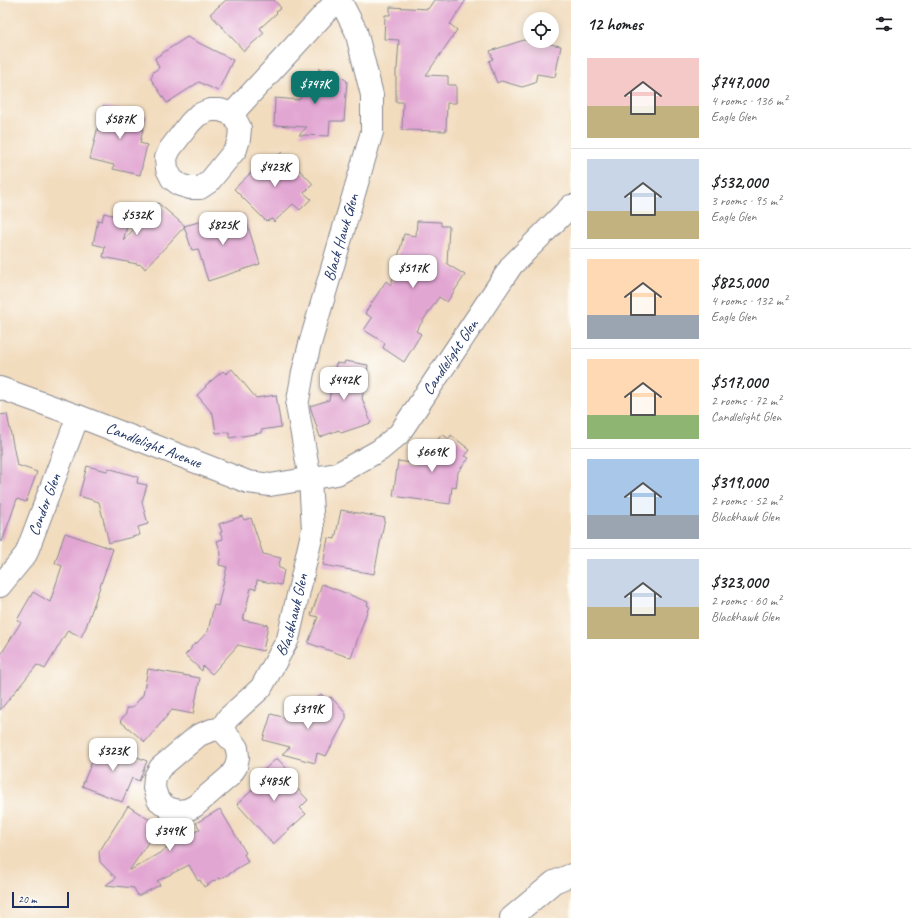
<!DOCTYPE html>
<html lang="en">
<head>
<meta charset="utf-8">
<style>
  :root { --surface:#fff; --page:#f6f6f6; --text:#202124; --muted:#757577; --line:#e0e0e0; --accent:#0f766e }
  body { margin:0; font-family:Caveat,sans-serif; background:var(--page); color:var(--text); height:100vh; display:flex; flex-direction:column; font-size:15px; white-space:nowrap }
  * { box-sizing:border-box; margin:0 }
  p { font-size:13px; color:var(--muted) }
  .icon { flex:none; width:22px; height:22px; fill:none; stroke:currentColor; stroke-width:2; stroke-linecap:round; stroke-linejoin:round }
  .map { position:relative; flex:1; overflow:hidden }
  .details { display:flex; flex-direction:column; background:var(--surface); width:340px }
  .details>* { flex:none }
  .controls { position:absolute; left:523px; top:12px; display:grid; gap:8px }
  .controls a { display:grid; place-items:center; width:36px; height:36px; border-radius:50%; background:var(--surface); box-shadow:0 2px 10px #0003; font-size:20px }
  .scale { position:absolute; left:12px; bottom:10px; width:57px; box-sizing:border-box; padding-left:4px; border:2px solid #1b2f5e; border-top:0; font-size:11px; line-height:14px; white-space:nowrap; color:#1b2f5e; -webkit-text-stroke:3px #fdfcf7; paint-order:stroke }
  .price { position:absolute; translate:-50% -34px; padding:0 9px; border-radius:8px; background:#fff; color:#222; font-size:13px; line-height:26px; filter:drop-shadow(0 1px 2px #0008) }
  .price::after { content:''; position:absolute; left:50%; top:24px; width:12px; height:9px; margin-left:-6px; background:inherit; clip-path:polygon(0 0,100% 0,50% 100%) }
  .price.active { background:var(--accent); color:#fff }
  ul { padding:0; list-style:none }
  li { display:flex; align-items:center; gap:12px; height:100px; padding:0 16px }
  li+li { border-top:1px solid var(--line) }
  li span { display:grid; place-items:center; flex:none; width:112px; height:80px; border-radius:0px; color:#555 }
  li>.icon { margin-inline-start:auto }
  span .icon { width:48px; height:48px; fill:#fffc; stroke-width:1 }
  li b { font-size:17px }
  h2 { display:flex; justify-content:space-between; align-items:center; height:48px; padding:0 16px; font-size:17px }
  main { display:flex; flex:1; min-height:0 }
  .map>svg:first-child { display:block }
  .building { fill:#e2a6d3 }
  .lines { fill:none; stroke-linecap:round; stroke-linejoin:round }
  .minor-casing { stroke:#86868e; stroke-width:24 }
  .minor { stroke:#fff; stroke-width:22 }
  .labels { text-anchor:middle; dominant-baseline:central; stroke-width:4; stroke-linejoin:round; paint-order:stroke }
  .street-label { font-size:16px; fill:#1b2f5e; stroke:#fdfcf7 }
</style>
</head>
<body>
<main>
<div class="map">
<svg width="571" height="918" viewBox="0 0 571 918">
  <rect width="100%" height="100%" fill="#fdfcf7"/>
  <filter id="ink" filterUnits="userSpaceOnUse"><feTurbulence type="fractalNoise" baseFrequency=".025" numOctaves="2"/><feDisplacementMap in="SourceGraphic" scale="8" xChannelSelector="R" yChannelSelector="G"/><feConvolveMatrix kernelMatrix="1 2 1 2 8 2 1 2 1" color-interpolation-filters="sRGB"/></filter>
  <filter id="wash" filterUnits="userSpaceOnUse"><feTurbulence type="fractalNoise" baseFrequency=".012" numOctaves="4" result="noise"/><feDisplacementMap in="SourceGraphic" scale="16" xChannelSelector="R" yChannelSelector="G"/><feGaussianBlur stdDeviation="0.9" result="paint"/><feColorMatrix in="noise" values="0 0 0 0 0 0 0 0 0 0 0 0 0 0 0 0 0 1.4 0 .05"/><feComposite in="paint" operator="in"/></filter>
  <g filter="url(#wash)">
    <rect width="100%" height="100%" fill="#f2dcbe"/>
    <g id="blocks">
      <!-- building -->
      <path class="building" d="M 226,0 L 274,0 L 281,8 L 276,12 L 277,13 L 260,28 L 264,33 L 244,51 L 210,14 Z
        M 434,0 L 466,0 L 450,24 L 457,30 L 426,75 L 448,76 L 448,85 L 456,85 L 456,103 L 447,103 L 446,131 L 402,130 L 403,102 L 396,102 L 396,69 L 397,69 L 399,40 L 384,39 L 385,15 L 390,15 L 390,7 L 428,9 Z
        M 187,37 L 233,60 L 218,91 L 199,82 L 167,103 L 151,79 L 153,72 L 159,68 L 155,58 Z
        M 524,40 L 561,46 L 555,77 L 537,74 L 535,83 L 522,87 L 501,81 L 497,83 L 489,61 L 493,59 L 490,51 Z
        M 320,68 L 326,72 L 329,68 L 347,81 L 344,121 L 330,121 L 329,136 L 299,135 L 307,127 L 274,125 L 275,98 L 299,100 Z
        M 103,106 L 146,116 L 140,143 L 147,145 L 140,175 L 113,169 L 114,165 L 90,159 Z
        M 282,152 L 313,184 L 304,193 L 311,199 L 300,210 L 293,204 L 274,222 L 272,219 L 266,221 L 234,189 L 258,166 L 262,171 Z
        M 158,203 L 185,226 L 145,269 L 142,265 L 103,257 L 105,247 L 93,244 L 98,220 L 102,221 L 104,213 L 129,219 L 123,241 Z
        M 244,214 L 260,264 L 208,281 L 198,249 L 192,250 L 184,226 L 217,217 L 218,222 Z
        M 417,221 L 441,222 L 441,226 L 449,226 L 447,264 L 465,275 L 447,302 L 439,297 L 416,331 L 421,334 L 404,362 L 383,348 L 385,343 L 364,330 L 372,318 L 365,313 L 386,281 L 391,285 L 404,234 L 416,236 Z
        M 345,361 L 368,365 L 367,373 L 368,374 L 362,398 L 371,423 L 341,433 L 339,430 L 320,437 L 310,406 L 329,400 L 336,363 L 344,364 Z
        M 232,369 L 256,398 L 276,395 L 281,427 L 261,430 L 261,433 L 229,438 L 229,432 L 216,433 L 213,414 L 197,395 L 206,387 L 205,386 L 223,371 L 226,374 Z
        M 7,414 L 17,465 L 37,472 L 26,502 L 17,499 L 2,542 L 0,541 L 0,415 Z
        M 442,434 L 449,439 L 451,435 L 470,450 L 465,456 L 469,458 L 458,472 L 456,488 L 452,487 L 450,504 L 393,496 L 398,461 L 419,464 Z
        M 87,466 L 107,471 L 108,468 L 138,477 L 137,483 L 147,485 L 142,502 L 148,524 L 138,527 L 140,535 L 109,543 L 99,502 L 79,496 Z
        M 341,510 L 385,518 L 374,574 L 323,565 L 328,538 L 335,539 Z
        M 242,516 L 244,520 L 251,518 L 263,554 L 281,558 L 278,567 L 284,570 L 281,585 L 257,580 L 256,589 L 251,588 L 243,620 L 268,625 L 263,651 L 238,645 L 212,674 L 203,666 L 202,671 L 185,655 L 191,649 L 191,647 L 196,643 L 197,643 L 208,631 L 214,605 L 218,606 L 227,567 L 219,565 L 221,554 L 217,541 L 223,539 L 220,533 L 222,532 L 219,524 Z
        M 65,533 L 113,549 L 86,627 L 81,637 L 68,630 L 45,669 L 37,665 L 0,710 L 0,656 L 21,622 L 17,620 L 33,592 L 50,602 L 62,566 L 55,563 Z
        M 322,584 L 368,602 L 367,605 L 369,606 L 351,658 L 308,643 L 318,617 L 311,615 Z
        M 148,669 L 200,678 L 193,714 L 172,710 L 145,742 L 120,721 L 126,714 L 126,708 L 132,708 L 143,695 Z
        M 321,694 L 327,700 L 331,697 L 346,714 L 346,719 L 326,756 L 317,753 L 315,763 L 282,754 L 290,747 L 263,740 L 271,714 L 294,720 Z
        M 100,742 L 147,761 L 139,781 L 132,778 L 122,802 L 82,786 Z
        M 277,758 L 295,778 L 291,782 L 308,800 L 300,808 L 306,814 L 273,844 L 237,804 L 258,785 L 253,780 Z
        M 128,806 L 159,826 L 129,871 L 200,829 L 196,823 L 220,809 L 246,853 L 244,854 L 248,862 L 234,870 L 234,871 L 220,879 L 219,878 L 204,887 L 200,880 L 198,881 L 189,865 L 157,881 L 160,885 L 138,896 L 134,888 L 106,885 L 116,878 L 100,862 L 99,852 Z"/>
    </g>
  </g>
  <g filter="url(#ink)">
    <use href="#blocks" fill-opacity="0" stroke="#86868e" stroke-width="1"/>
    <g class="lines">
      <!-- minor casing -->
      <g class="minor-casing">
        <g id="minor">
          <path d="M 210,110 L 220,110 L 232,114 L 236,120 L 240,128 L 239,139 L 236,149 L 209,182 L 200,188 L 190,188 L 180,185 L 172,179 L 167,169 L 166,158 L 170,149 L 190,123 L 198,115 Z"/>
          <path d="M 232,114 L 337,0"/>
          <path id="s1" d="M 0,388 L 78,416 L 248,482 L 270,485 L 337,474 L 380,450 L 399,434 L 512,265 L 571,206"/>
          <path id="s2" d="M 0,586 L 26,554 L 78,416"/>
          <path id="s3" d="M 221,729 L 228,718 L 261,688 L 288,639 L 313,529 L 310,479 L 297,406 L 303,372 L 310,344 L 372,132 L 372,95 L 356,31 L 340,0"/>
          <path d="M 221,729 L 232,741 L 237,748 L 238,757 L 236,767 L 230,776 L 195,806 L 187,810 L 178,811 L 168,808 L 158,800 L 154,788 L 155,777 L 160,768 L 199,735 L 212,730 Z"/>
          <path d="M 511,918 L 554,882 L 571,875"/>
        </g>
      </g>
      <!-- minor -->
      <use href="#minor" class="minor"/>
    </g>
  </g>
  <g class="labels">
    <!-- street labels -->
    <g class="street-label">
      <text stroke="none"><textPath href="#s3" startOffset="525">Black Hawk Glen</textPath></text>
      <text stroke="none"><textPath href="#s1" startOffset="522">Candlelight Glen</textPath></text>
      <text stroke="none"><textPath href="#s1" startOffset="164">Candlelight Avenue</textPath></text>
      <text stroke="none"><textPath href="#s2" startOffset="94">Condor Glen</textPath></text>
      <text stroke="none"><textPath href="#s3" startOffset="138">Blackhawk Glen</textPath></text>
    </g>
  </g>
</svg>
<div class="controls">
<a><svg class="icon" aria-label="locate" viewBox="0 0 24 24"><circle cx="12" cy="12" r="6"/><path d="M12 2v4M12 18v4M2 12h4M18 12h4"/></svg></a>
</div>
<div class="scale">20 m</div>
<b class="price active" style="left:315px;top:105px">$747K</b>
<b class="price" style="left:120px;top:140px">$587K</b>
<b class="price" style="left:275px;top:188px">$423K</b>
<b class="price" style="left:137px;top:236px">$532K</b>
<b class="price" style="left:223px;top:246px">$825K</b>
<b class="price" style="left:413px;top:289px">$517K</b>
<b class="price" style="left:344px;top:401px">$442K</b>
<b class="price" style="left:432px;top:473px">$669K</b>
<b class="price" style="left:308px;top:730px">$319K</b>
<b class="price" style="left:113px;top:772px">$323K</b>
<b class="price" style="left:274px;top:802px">$485K</b>
<b class="price" style="left:170px;top:852px">$349K</b>
</div>
<section class="details">
<h2>12 homes<svg class="icon" aria-label="filters" viewBox="0 0 24 24"><path d="M4 7h16M4 17h16"/><circle cx="9" cy="7" r="2"/><circle cx="15" cy="17" r="2"/></svg></h2>
<ul>
<li><span style="background:linear-gradient(#f6c9c9 60%,#c2b280 0)"><svg class="icon" aria-label="home" viewBox="0 0 24 24"><path d="M3 11l9-7 9 7M6 9v11h12V9"/></svg></span><div><b>$747,000</b><p>4 rooms · 136 m²</p><p>Eagle Glen</p></div></li>
<li><span style="background:linear-gradient(#c9d6e8 65%,#c2b280 0)"><svg class="icon" aria-label="home" viewBox="0 0 24 24"><path d="M3 11l9-7 9 7M6 9v11h12V9"/></svg></span><div><b>$532,000</b><p>3 rooms · 95 m²</p><p>Eagle Glen</p></div></li>
<li><span style="background:linear-gradient(#ffd9b3 70%,#9aa5b1 0)"><svg class="icon" aria-label="home" viewBox="0 0 24 24"><path d="M3 11l9-7 9 7M6 9v11h12V9"/></svg></span><div><b>$825,000</b><p>4 rooms · 132 m²</p><p>Eagle Glen</p></div></li>
<li><span style="background:linear-gradient(#ffd9b3 70%,#8fb573 0)"><svg class="icon" aria-label="home" viewBox="0 0 24 24"><path d="M3 11l9-7 9 7M6 9v11h12V9"/></svg></span><div><b>$517,000</b><p>2 rooms · 72 m²</p><p>Candlelight Glen</p></div></li>
<li><span style="background:linear-gradient(#a9c7e8 70%,#9aa5b1 0)"><svg class="icon" aria-label="home" viewBox="0 0 24 24"><path d="M3 11l9-7 9 7M6 9v11h12V9"/></svg></span><div><b>$319,000</b><p>2 rooms · 52 m²</p><p>Blackhawk Glen</p></div></li>
<li><span style="background:linear-gradient(#c9d6e8 60%,#c2b280 0)"><svg class="icon" aria-label="home" viewBox="0 0 24 24"><path d="M3 11l9-7 9 7M6 9v11h12V9"/></svg></span><div><b>$323,000</b><p>2 rooms · 60 m²</p><p>Blackhawk Glen</p></div></li>
</ul>
</section>
</main>
</body>
</html>
